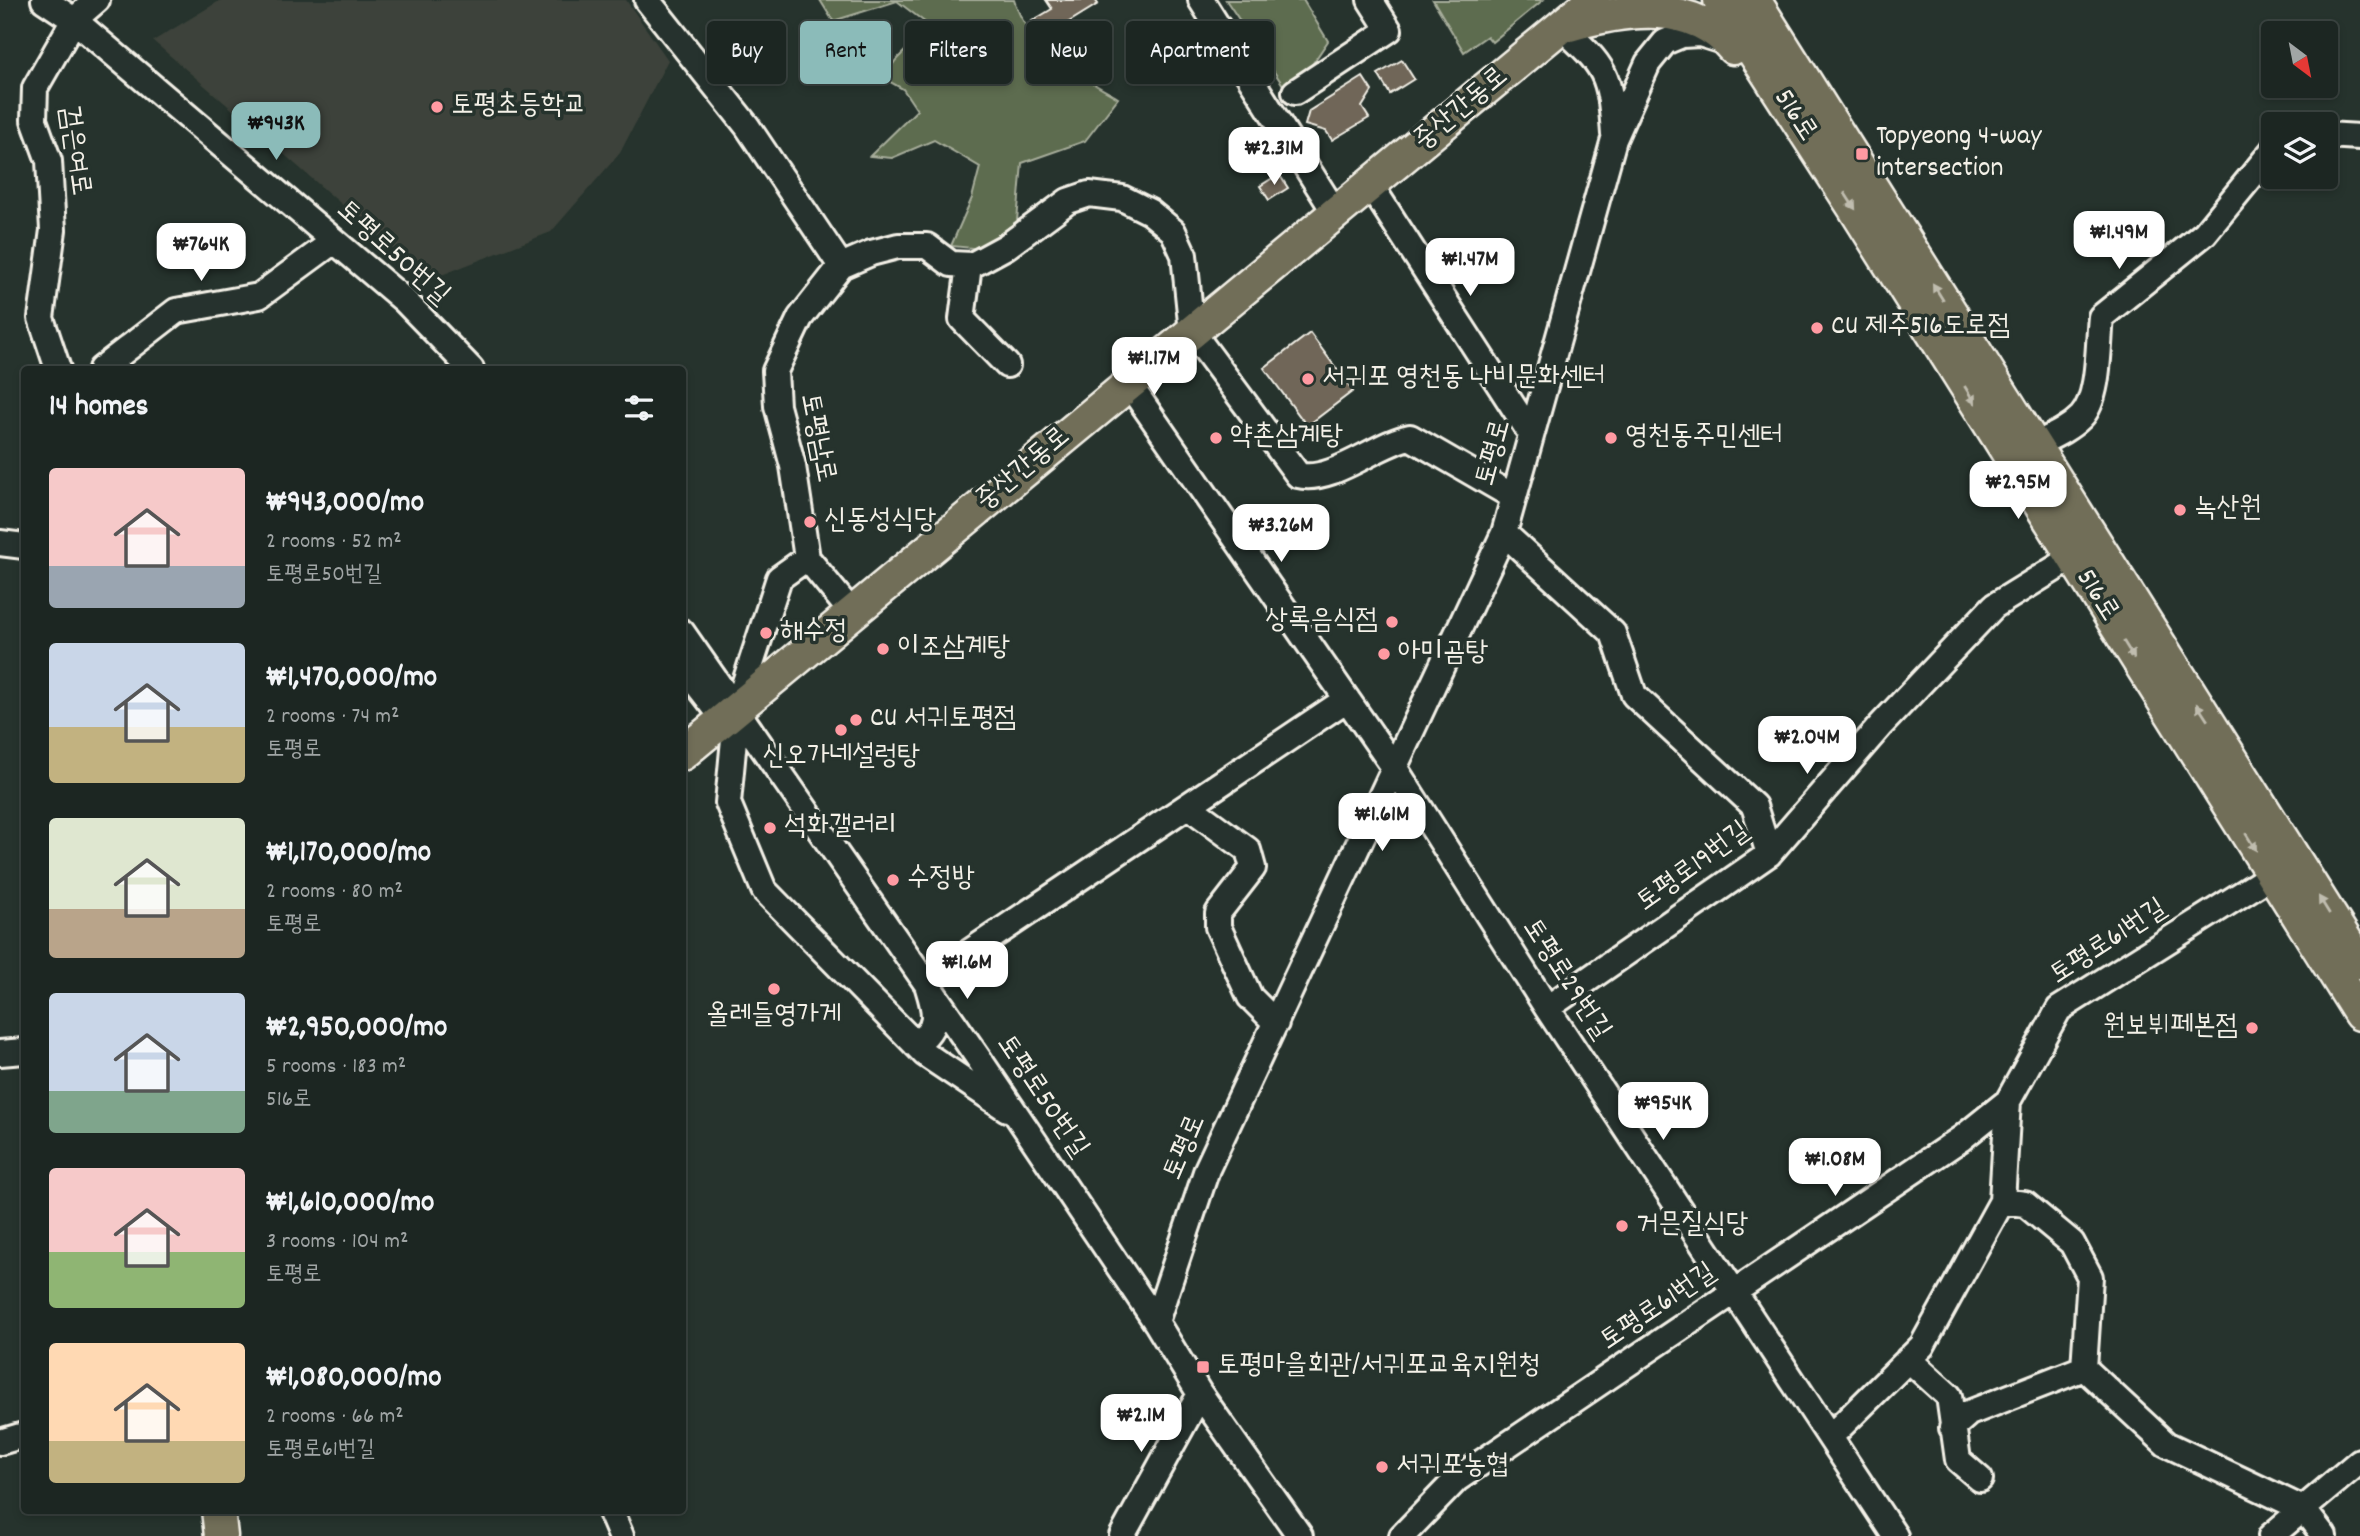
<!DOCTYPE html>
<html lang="en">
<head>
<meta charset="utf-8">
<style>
  :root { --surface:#1c2622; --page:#252e2a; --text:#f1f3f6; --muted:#a0a5a5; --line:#3a4340; --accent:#8bbbb9 }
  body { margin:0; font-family:Dekko,"Poor Story",sans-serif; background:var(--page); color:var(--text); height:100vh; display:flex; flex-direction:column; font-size:26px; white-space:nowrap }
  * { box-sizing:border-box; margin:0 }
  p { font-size:23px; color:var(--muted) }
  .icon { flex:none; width:38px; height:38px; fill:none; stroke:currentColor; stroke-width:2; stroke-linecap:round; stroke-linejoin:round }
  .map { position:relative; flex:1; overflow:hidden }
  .panel { position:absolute; left:21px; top:366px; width:665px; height:1148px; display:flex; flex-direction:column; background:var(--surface); border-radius:7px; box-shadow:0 4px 10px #0003,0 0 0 2px var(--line) }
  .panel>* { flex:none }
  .guide { position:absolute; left:707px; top:21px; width:665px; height:63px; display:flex; gap:14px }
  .needle { width:46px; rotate:148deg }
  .controls { position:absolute; left:2261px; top:21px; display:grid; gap:14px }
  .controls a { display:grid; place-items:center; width:77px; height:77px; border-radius:7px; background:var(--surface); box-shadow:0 4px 10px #0003,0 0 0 2px var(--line); font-size:35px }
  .price { position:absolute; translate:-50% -60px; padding:0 16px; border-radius:14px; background:#fff; color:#222; font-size:23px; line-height:46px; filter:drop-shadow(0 2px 4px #0008) }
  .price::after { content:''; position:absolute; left:50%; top:42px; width:21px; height:16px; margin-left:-10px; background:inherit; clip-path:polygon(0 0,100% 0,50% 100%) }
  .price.on { background:var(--accent); color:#111 }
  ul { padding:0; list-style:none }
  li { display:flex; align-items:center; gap:21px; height:175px; padding:0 28px }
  li span { display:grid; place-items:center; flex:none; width:196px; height:140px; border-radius:7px; color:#555 }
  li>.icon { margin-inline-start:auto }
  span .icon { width:84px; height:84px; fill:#fffc; stroke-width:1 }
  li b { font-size:30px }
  h2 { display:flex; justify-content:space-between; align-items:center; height:84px; padding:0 28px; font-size:30px }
  .chip { padding:0 24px; border-radius:7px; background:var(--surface); box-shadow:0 4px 10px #0003,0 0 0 2px var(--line); font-size:24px; line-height:63px }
  .chip.on { background:var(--accent); color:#111 }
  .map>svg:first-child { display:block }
  .built { fill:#3c423a }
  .green { fill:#5d6c4f; stroke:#a8ae9c; stroke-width:2 }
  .building { fill:#6f6658; stroke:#f4f1e8; stroke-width:2 }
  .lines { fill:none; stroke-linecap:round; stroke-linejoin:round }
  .minor-casing { stroke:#f4f1e8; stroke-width:30 }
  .major-casing { stroke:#f4f1e8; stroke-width:37 }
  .minor { stroke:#26332d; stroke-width:24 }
  .major { stroke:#716e59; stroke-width:32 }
  .oneway { fill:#c0bdaf }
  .poi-dot { fill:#ff9aa2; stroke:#26332d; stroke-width:2.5 }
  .labels { text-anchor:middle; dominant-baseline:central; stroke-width:7; stroke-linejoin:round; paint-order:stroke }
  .poi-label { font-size:28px; fill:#f4f1e8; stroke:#26332d; text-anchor:start }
  .street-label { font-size:28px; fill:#f4f1e8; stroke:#26332d }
</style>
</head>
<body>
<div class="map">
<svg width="2360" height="1536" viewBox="0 0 2360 1536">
  <rect width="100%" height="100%" fill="#26332d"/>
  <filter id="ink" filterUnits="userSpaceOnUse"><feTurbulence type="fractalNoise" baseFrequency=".0143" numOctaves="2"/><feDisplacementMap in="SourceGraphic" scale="14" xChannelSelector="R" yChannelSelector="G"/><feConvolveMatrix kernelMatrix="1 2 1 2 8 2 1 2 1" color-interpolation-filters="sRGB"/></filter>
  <g filter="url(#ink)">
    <!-- built -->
    <path class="built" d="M 221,0 L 626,0 L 668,60 L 620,153 L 551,232 L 429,280 L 153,41 Z"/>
    <!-- green -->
    <path class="green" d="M 820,0 L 1014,0 C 1029,49 1076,74 1118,98 L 1085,141 L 1022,163 L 1017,221 L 983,249 L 951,246 L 972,198 L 980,167 L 934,140 L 892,158 L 870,156 L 917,110 L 903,89 L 883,78 L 896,60 L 930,26 L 897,1 L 833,21 Z
      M 1226,0 L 1303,0 L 1328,41 L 1311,66 L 1285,88 Z
      M 1433,0 L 1543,0 L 1492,42 L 1487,36 L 1464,52 Z"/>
    <!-- building -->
    <path class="building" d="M 1046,0 L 1095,0 L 1098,4 L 1043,38 L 1032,21 L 1052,9 Z
      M 1402,60 L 1414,79 L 1390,94 L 1378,74 Z
      M 1363,77 L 1372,91 L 1362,107 L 1369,118 L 1332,140 L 1326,131 L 1305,125 L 1309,111 Z
      M 1279,174 L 1288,188 L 1269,200 L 1260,186 Z
      M 1310,333 L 1353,391 L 1307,426 L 1264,368 Z"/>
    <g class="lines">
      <!-- minor casing -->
      <g class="minor-casing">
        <path id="minor" d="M 44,0 L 74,20 L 404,300 L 471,369
          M 647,0 L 747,126 L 841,266
          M 1201,0 L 1336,214
          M 1561,27 C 1606,67 1610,74 1614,134
          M 1295,92 L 1389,30 L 1370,0
          M 2326,135 L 2360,137
          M 1371,186 L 1531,434
          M 969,265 L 962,319 L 1007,365
          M 58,369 L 41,318 L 53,230 L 49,161 L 34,120 L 35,88 L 74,20 L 97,0
          M 101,369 L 176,311 L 259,296 L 334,241
          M 1129,384 L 1396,770 L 1547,1008 L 1895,1536
          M 2035,445 C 2051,437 2068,430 2081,417 C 2100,398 2098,343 2101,317 L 2205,233 L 2273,150
          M 1504,533 L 1613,633 L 1634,695 L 1754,806 L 1769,854
          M 0,543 L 24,546
          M 807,558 L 779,578 L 737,707 L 728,803 L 764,890 L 925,1054 L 1007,1109
          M 852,613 L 807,558 L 793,466 L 777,406 L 775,371 L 800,318 L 841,266 L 871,253 L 898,246 L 927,246 L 951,264 L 972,265 L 1007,246 L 1068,201 L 1089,194 L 1122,198 L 1150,212 L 1173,231 L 1184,255 L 1192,332 L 1298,475 C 1331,484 1377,443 1410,437 L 1514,497
          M 682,632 L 979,1059 L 1156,1322
          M 682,665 L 724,719
          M 1188,806 L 1248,850 L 1253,868 L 1218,913 L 1218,927 L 1250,997 L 1276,1023
          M 1547,1008 L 1769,854 L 1881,725 L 1994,606 L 2072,558
          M 915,1044 C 943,1026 934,1008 926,981 L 1347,699
          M 0,1053 L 24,1051
          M 2002,1201 L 2025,1204 L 2072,1243 L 2090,1277 L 2084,1368 L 2166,1444 L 2303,1509 L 2324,1536
          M 1908,1359 L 1949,1396 L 1958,1460 L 1980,1479
          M 1952,1428 L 1969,1413 L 2084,1368
          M 1830,1437 L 1922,1346 L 2002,1201 L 2008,1101
          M 0,1442 L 24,1435
          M 610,1510 L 621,1536
          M 1122,1536 L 1200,1394
          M 1300,1536 L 1200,1394 L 1156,1322 L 1207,1169 L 1504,533 L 1614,139 L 1648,63 L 1665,42 L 1682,35 L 1700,34 L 1719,40
          M 1402,1536 L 1457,1479 L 1962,1138 L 2008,1101 L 2059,1009 L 2272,875
          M 2271,1536 L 2360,1461"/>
      </g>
      <!-- major casing -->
      <g class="major-casing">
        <path id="major" d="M 1720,0 L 1853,206 L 2360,1014
          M 1754,0 L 2360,963
          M 1569,25 C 1629,8 1693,0 1733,48
          M 682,754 L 1593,0
          M 218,1510 L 221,1536"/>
      </g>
      <!-- minor -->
      <use href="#minor" class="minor"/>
      <!-- major -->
      <use href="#major" class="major"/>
    </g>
    <!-- one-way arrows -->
    <defs><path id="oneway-solid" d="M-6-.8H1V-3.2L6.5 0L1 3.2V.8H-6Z" transform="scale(1.75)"/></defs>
    <g class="oneway">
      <use href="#oneway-solid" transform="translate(1850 201) rotate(57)"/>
      <use href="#oneway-solid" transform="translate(1938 292) rotate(-122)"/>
      <use href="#oneway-solid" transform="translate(1970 395) rotate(58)"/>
      <use href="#oneway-solid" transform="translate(2129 650) rotate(58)"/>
      <use href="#oneway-solid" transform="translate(2202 712) rotate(-123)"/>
      <use href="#oneway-solid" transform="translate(2251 842) rotate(58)"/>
      <use href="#oneway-solid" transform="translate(2324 905) rotate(-122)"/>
    </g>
  </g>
  <!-- markers -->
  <g class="poi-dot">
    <circle cx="437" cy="107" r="7"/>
    <rect x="1855" y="147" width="14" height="14" rx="3.5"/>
    <circle cx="1817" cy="328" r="7"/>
    <circle cx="1308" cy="379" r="7"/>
    <circle cx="1216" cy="438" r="7"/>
    <circle cx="1611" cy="438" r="7"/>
    <circle cx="2180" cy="510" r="7"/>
    <circle cx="810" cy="522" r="7"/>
    <circle cx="1392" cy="622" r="7"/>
    <circle cx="766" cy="633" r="7"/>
    <circle cx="883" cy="649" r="7"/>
    <circle cx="1384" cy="654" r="7"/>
    <circle cx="856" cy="720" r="7"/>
    <circle cx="841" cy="730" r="7"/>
    <circle cx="770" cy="828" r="7"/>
    <circle cx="893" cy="880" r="7"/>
    <circle cx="774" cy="989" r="7"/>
    <circle cx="2252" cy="1028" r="7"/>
    <circle cx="1622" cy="1226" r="7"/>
    <rect x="1196" y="1360" width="14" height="14" rx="3.5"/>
    <circle cx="1382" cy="1467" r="7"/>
  </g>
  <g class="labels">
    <!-- poi labels -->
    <g class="poi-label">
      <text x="451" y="107">토평초등학교</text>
      <text x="1876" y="138">Topyeong 4-way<tspan x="1876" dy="32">intersection</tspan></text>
      <text x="1831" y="328">CU 제주516도로점</text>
      <text x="1322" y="379">서귀포 영천동 나비문화센터</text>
      <text x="1230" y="438">약촌삼계탕</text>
      <text x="1625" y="438">영천동주민센터</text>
      <text x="2194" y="510">녹산원</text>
      <text x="824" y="522">신동성식당</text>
      <text x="1378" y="622" text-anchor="end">상록음식점</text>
      <text x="780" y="633">해수정</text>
      <text x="897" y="649">이조삼계탕</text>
      <text x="1398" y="654">아미곰탕</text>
      <text x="870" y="720">CU 서귀토평점</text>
      <text x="841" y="758" text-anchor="middle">신오가네설렁탕</text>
      <text x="784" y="828">석화갤러리</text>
      <text x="907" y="880">수정방</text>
      <text x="774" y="1017" text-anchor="middle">올레들영가게</text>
      <text x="2238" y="1028" text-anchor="end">원보뷔페본점</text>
      <text x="1636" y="1226">거믄질식당</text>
      <text x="1217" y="1367">토평마을회관/서귀포교육지원청</text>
      <text x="1396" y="1467">서귀포농협</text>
    </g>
    <!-- street labels -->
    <g class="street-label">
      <text transform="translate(1462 110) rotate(-40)">중산간동로</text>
      <text transform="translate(1794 116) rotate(57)">516로</text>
      <text transform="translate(73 151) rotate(82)">검은여로</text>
      <text transform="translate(392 254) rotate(42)">토평로50번길</text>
      <text transform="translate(816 438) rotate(79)">토평남로</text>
      <text transform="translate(1495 453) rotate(-75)">토평로</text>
      <text transform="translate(1024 470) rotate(-40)">중산간동로</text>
      <text transform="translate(2096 596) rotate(58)">516로</text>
      <text transform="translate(1694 868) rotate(-36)">토평로19번길</text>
      <text transform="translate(2109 943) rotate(-33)">토평로61번길</text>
      <text transform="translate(1565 980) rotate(57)">토평로29번길</text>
      <text transform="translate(1041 1097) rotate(56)">토평로50번길</text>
      <text transform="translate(1186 1148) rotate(-67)">토평로</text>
      <text transform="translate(1659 1308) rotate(-34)">토평로61번길</text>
    </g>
  </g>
</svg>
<div class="controls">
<a><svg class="needle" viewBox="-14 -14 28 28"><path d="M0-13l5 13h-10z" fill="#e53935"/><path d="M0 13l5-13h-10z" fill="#a0a5a5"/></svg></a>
<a><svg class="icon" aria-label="layers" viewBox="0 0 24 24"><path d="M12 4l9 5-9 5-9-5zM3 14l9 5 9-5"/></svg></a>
</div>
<b class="price on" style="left:276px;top:162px">₩943K</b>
<b class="price" style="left:1274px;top:187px">₩2.31M</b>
<b class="price" style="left:2119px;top:271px">₩1.49M</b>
<b class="price" style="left:201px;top:283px">₩764K</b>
<b class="price" style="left:1470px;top:298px">₩1.47M</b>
<b class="price" style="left:1154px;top:397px">₩1.17M</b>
<b class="price" style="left:2018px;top:521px">₩2.95M</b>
<b class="price" style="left:1281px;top:564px">₩3.26M</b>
<b class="price" style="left:1807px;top:776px">₩2.04M</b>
<b class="price" style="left:1382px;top:853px">₩1.61M</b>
<b class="price" style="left:967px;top:1001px">₩1.6M</b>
<b class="price" style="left:1663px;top:1142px">₩954K</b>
<b class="price" style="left:1835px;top:1198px">₩1.08M</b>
<b class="price" style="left:1141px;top:1454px">₩2.1M</b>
<div class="guide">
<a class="chip">Buy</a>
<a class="chip on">Rent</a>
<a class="chip">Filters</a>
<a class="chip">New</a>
<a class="chip">Apartment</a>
</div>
<section class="panel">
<h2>14 homes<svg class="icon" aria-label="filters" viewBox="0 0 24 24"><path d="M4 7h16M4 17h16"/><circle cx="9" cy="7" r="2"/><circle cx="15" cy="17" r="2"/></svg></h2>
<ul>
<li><span style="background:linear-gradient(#f6c9c9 70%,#9aa5b1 0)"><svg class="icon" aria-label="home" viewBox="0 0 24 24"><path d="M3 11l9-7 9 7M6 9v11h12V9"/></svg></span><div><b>₩943,000/mo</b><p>2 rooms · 52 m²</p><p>토평로50번길</p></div></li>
<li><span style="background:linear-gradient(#c9d6e8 60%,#c2b280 0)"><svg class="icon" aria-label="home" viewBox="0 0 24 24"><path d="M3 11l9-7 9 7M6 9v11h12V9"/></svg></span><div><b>₩1,470,000/mo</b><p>2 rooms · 74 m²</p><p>토평로</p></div></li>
<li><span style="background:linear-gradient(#dfe7d0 65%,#b9a48a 0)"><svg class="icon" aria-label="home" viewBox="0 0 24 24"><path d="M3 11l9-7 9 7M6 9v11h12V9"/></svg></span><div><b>₩1,170,000/mo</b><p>2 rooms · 80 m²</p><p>토평로</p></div></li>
<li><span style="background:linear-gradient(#c9d6e8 70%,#7fa58c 0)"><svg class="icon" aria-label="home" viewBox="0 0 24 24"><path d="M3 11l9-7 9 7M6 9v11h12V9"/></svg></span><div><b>₩2,950,000/mo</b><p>5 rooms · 183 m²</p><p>516로</p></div></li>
<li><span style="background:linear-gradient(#f6c9c9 60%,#8fb573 0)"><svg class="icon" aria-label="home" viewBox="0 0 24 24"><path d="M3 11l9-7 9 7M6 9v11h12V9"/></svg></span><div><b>₩1,610,000/mo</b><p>3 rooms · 104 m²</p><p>토평로</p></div></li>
<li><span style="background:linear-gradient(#ffd9b3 70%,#c2b280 0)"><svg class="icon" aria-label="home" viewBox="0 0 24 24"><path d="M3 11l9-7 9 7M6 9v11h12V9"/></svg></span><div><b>₩1,080,000/mo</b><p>2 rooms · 66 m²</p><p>토평로61번길</p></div></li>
</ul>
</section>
</div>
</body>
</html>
